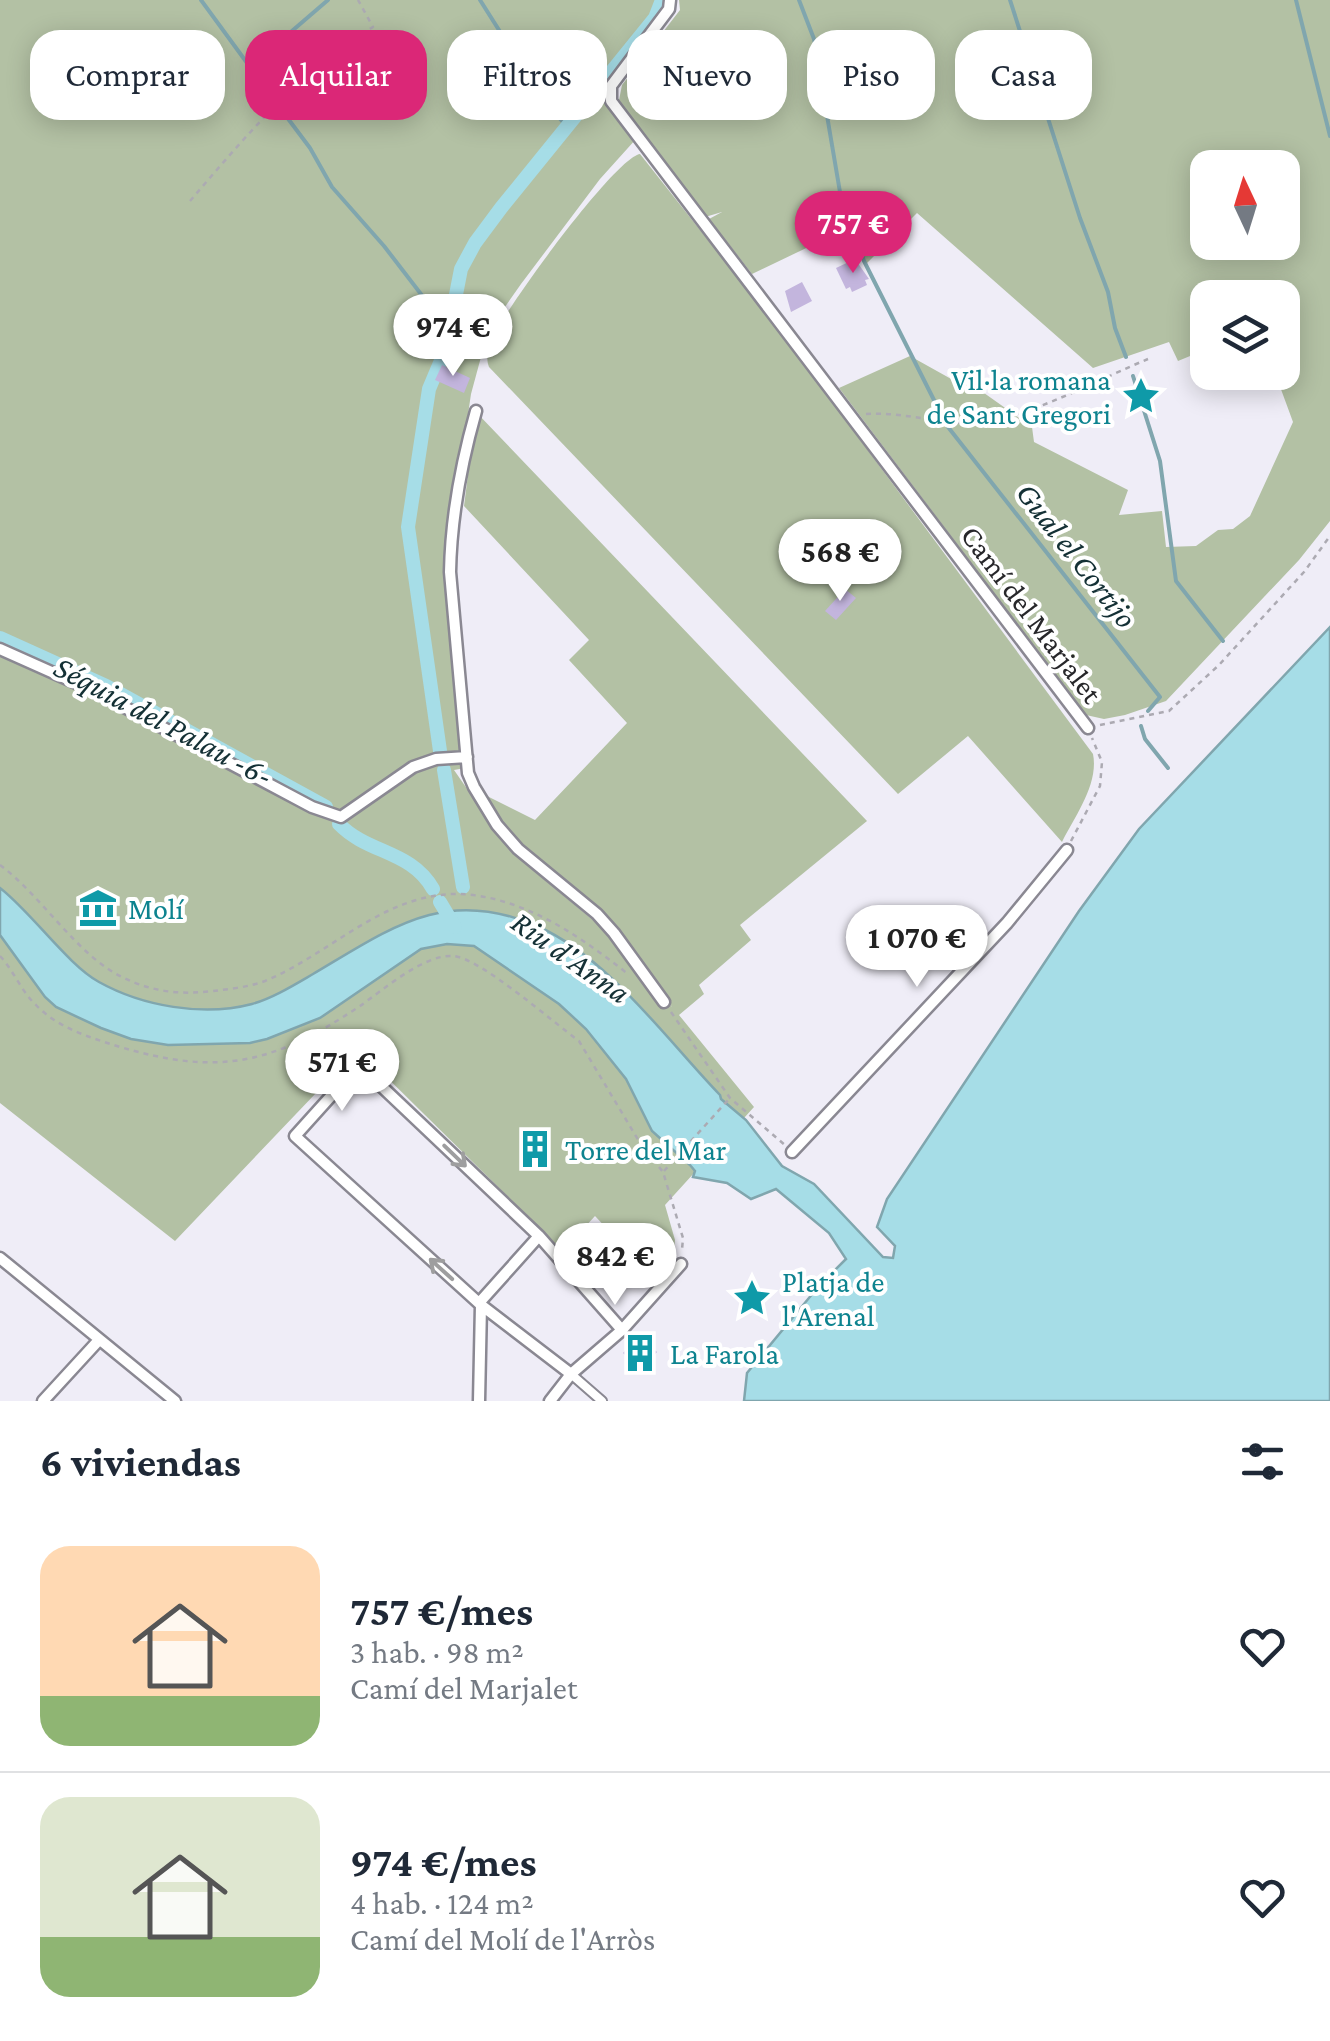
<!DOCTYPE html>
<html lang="es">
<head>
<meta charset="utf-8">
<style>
  :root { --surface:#fff; --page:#f2f2f3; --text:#1f2937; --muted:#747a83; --line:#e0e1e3; --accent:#db2777 }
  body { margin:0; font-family:"Crimson Pro",serif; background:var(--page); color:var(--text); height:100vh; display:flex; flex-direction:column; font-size:38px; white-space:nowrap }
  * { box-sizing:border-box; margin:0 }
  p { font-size:32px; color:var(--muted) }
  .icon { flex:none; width:55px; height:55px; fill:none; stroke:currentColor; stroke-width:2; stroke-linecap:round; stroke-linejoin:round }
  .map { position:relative; height:1401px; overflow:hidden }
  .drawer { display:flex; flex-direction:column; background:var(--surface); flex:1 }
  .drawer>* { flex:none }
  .top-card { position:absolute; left:30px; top:30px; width:1270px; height:90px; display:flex; gap:20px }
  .needle { width:65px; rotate:356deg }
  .fabs { position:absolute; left:1190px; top:150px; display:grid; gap:20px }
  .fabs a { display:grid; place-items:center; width:110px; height:110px; border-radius:20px; background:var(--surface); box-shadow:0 5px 25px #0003; font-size:50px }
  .price { position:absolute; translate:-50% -85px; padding:0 22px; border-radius:35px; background:#fff; color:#222; font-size:32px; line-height:65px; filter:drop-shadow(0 2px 5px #0008) }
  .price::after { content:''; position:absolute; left:50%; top:60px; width:30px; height:22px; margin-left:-15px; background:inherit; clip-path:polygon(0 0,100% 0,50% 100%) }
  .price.on { background:var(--accent); color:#fff }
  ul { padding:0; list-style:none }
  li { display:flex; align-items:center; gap:30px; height:250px; padding:0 40px }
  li+li { border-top:2px solid var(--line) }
  li span { display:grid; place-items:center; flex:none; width:280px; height:200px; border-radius:30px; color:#555 }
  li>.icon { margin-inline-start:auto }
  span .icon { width:120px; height:120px; fill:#fffc; stroke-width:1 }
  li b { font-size:42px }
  h2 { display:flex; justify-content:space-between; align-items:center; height:120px; padding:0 40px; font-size:42px }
  .tag { padding:0 35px; border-radius:30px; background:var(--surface); box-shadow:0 5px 25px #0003; font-size:35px; line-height:90px }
  .tag.on { background:var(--accent); color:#fff }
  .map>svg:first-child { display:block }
  .green { fill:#b3c1a4; fill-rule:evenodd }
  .water { fill:#a6dde7; stroke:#80a6ae; stroke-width:2.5 }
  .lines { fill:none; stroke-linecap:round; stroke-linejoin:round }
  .stream { stroke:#80a6ae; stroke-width:4 }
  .canal { stroke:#a6dde7; stroke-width:14 }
  .building { fill:#c3b5dd }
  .pedestrian-casing { stroke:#8a8892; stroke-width:12 }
  .minor-casing { stroke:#8a8892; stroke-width:15 }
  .path { stroke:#acaab2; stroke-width:2.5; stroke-dasharray:5 5; stroke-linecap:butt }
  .pedestrian { stroke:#fff; stroke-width:8 }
  .minor { stroke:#fff; stroke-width:10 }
  .oneway { stroke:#9e9e9f }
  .labels { text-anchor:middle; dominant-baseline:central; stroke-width:8; stroke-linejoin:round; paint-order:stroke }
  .culture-label { font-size:30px; fill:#0d838f; stroke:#fff; text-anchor:start }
  .street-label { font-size:30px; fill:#27272a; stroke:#fff }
  .water-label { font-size:32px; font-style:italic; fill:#143035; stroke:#fff }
</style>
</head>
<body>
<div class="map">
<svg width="1330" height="1401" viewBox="0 0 1330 1401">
  <rect width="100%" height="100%" fill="#efedf7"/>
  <!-- green -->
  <path class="green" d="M 0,0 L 668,0 L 668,9 L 609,85 L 636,139 L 600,179 L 521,284 L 493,324 L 481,357 L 471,394 L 449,543 L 465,768 L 454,770 L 495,829 L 528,866 L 606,931 L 641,976 L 672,1007 L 609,918 L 519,848 L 501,826 L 485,795 L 535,820 L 627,723 L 569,660 L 589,640 L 464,506 L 476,412 L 867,821 L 740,925 L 751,940 L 699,985 L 704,994 L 679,1015 L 754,1107 L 665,1205 L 675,1240 L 673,1262 L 655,1280 L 595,1216 L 563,1251 L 358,1049 L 175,1241 L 0,1103 Z
    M 679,0 L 1330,0 L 1330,521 L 1299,560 L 1166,701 L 1125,715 L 1104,719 L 1086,715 L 839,388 L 910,356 L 953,380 L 960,376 L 1032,427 L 1034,442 L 1128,490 L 1119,515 L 1162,511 L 1166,547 L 1196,546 L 1218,530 L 1233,529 L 1250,516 L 1293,422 L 1275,373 L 1282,372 L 1282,298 L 1208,298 L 1207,349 L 1178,361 L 1169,342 L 1093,368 L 917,213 L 865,265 L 846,229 L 752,274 L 709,219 L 722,212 L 705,217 L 619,100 L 622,85 L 680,10 ZM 1208,168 L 1282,168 L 1282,242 L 1208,242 Z
    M 640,154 L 772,321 L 1093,754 C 1099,784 1075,816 1062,842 L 968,736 L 898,794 L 489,367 C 485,357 489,347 493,337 C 506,308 615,158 640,154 Z"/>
  <!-- water -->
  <path class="water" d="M 1330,627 L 1330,1401 L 744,1401 L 747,1373 L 818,1287 L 846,1259 L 829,1233 L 776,1189 L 751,1199 L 727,1183 L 693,1177 L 695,1171 L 690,1165 L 652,1131 L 626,1079 L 586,1029 L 559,1004 L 474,946 L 447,944 L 421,949 L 320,1018 L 267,1039 L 250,1043 L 168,1045 L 131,1039 L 101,1028 L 56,1007 L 45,997 L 0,935 L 0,888 C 32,913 68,965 99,982 C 142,1006 203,1017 252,1004 C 273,998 294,985 313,974 C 391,928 445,886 537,926 C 609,958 666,1039 720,1095 L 721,1099 L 746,1120 L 782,1166 L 814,1184 L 883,1257 L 893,1258 L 895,1246 L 877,1227 L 887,1199 L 1079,911 L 1139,829 Z"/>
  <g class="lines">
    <!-- stream -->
    <path class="stream" d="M 201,0 L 250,67
      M 480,0 L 545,103 L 568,127
      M 799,0 L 814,39 L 841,198 L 864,261 L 939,410
      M 1010,0 L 1080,218 L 1108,292 L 1115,328 L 1126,357
      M 1296,0 L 1330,136
      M 272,96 L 250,67 L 328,0
      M 283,112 L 310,148 L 332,187 L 384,246 L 444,324 L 447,332
      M 1133,376 L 1160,461 L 1176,581 L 1223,641
      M 948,427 L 1160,697 L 1148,711
      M 1141,726 L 1145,739 L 1168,768"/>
    <!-- canal -->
    <path class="canal" d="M 0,638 L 106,686 L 326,807
      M 440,751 L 408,527 L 429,389 L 445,351 L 461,269 L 475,243 L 501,208 L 655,18 L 662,0
      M 444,770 L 463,887
      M 339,824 C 368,854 411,850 433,889
      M 440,902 L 455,927"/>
  </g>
  <!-- building -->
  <path class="building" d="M 855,259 L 869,279 L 865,280 L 867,285 L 852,292 L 850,287 L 846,289 L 836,268 Z
    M 802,282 L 812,301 L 791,312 L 785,291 Z
    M 442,365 L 470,378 L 464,393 L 435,380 Z
    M 845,589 L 856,598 L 836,620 L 825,611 Z
    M 639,1336 L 657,1352 L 641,1370 L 623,1353 Z"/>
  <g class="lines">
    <!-- pedestrian casing -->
    <g class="pedestrian-casing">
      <path id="pedestrian" d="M 571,1374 L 602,1401"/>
    </g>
    <!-- minor casing -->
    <g class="minor-casing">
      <path id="minor" d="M 670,0 L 669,9 L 611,86 L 611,101 L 1088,728
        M 476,411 C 461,464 451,517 450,572 L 468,773 L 474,787 L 497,825 L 518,849 L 597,914 L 614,933 L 664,1002
        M 0,649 L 94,691 L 312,807 L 341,817 L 413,767 L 436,759 L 467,757
        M 792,1152 L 1007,923 L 1067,850
        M 0,1258 L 175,1401
        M 479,1303 L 539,1236
        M 571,1374 L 481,1305 L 295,1136 L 359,1065 L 539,1236 L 622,1330
        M 43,1401 L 99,1340
        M 479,1401 L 481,1305
        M 550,1401 L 571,1374 L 622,1330 L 681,1264"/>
    </g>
    <!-- path -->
    <path class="path" d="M 190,201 C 245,137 300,71 373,27 L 358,0
      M 866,414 C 909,411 955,430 997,420 C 1044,409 1102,378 1148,359
      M 1100,725 L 1169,711 L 1219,665 L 1304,572 L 1330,536
      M 1071,841 L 1100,786 L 1102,762 L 1092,738
      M 0,865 C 43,897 77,956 124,978 C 153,992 181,995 213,991 C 230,989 249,987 265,981 C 335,952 391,885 473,895 C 533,903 582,938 628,974
      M 0,956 C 14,971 21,991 36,1005 C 57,1027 88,1037 117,1046 C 219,1077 273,1064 360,1006 C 383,990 424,954 453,956 C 479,957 554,1023 579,1041 L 640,1143 L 663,1172 L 683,1238 L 682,1250
      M 671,1012 L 730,1098 L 785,1145
      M 664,1171 L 729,1099"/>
    <!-- pedestrian -->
    <use href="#pedestrian" class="pedestrian"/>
    <!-- minor -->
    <use href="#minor" class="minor"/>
  </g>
  <!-- one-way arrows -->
  <defs><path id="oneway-shaft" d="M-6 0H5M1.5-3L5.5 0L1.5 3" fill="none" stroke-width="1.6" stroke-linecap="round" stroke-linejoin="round" transform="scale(2.5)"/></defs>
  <g class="oneway">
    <use href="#oneway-shaft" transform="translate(455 1156) rotate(44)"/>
    <use href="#oneway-shaft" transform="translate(441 1269) rotate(-138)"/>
  </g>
  <!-- icons -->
  <defs>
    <g id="sight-bare" transform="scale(3)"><path d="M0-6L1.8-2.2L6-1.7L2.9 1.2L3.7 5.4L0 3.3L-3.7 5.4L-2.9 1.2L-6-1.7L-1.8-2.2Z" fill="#0f9aa8" stroke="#fff" stroke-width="2.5" paint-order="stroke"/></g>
    <g id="museum-bare" transform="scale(3)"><path d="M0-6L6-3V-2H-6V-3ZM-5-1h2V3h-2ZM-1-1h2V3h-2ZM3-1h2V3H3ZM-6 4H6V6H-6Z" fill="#0f9aa8" stroke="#fff" stroke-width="2.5" paint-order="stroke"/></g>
    <g id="building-bare" transform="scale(3)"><path d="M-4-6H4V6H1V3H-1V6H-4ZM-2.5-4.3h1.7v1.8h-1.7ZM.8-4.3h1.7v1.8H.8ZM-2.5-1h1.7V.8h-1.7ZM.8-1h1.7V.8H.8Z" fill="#0f9aa8" stroke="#fff" stroke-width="2.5" paint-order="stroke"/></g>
  </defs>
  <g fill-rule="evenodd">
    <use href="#sight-bare" x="1141" y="396"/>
    <use href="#museum-bare" x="98" y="908"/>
    <use href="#building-bare" x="535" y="1149"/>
    <use href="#sight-bare" x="752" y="1298"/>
    <use href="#building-bare" x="640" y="1353"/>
  </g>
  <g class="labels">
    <!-- culture labels -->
    <g class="culture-label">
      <text x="1111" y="379" text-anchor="end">Vil·la romana<tspan x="1111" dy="34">de Sant Gregori</tspan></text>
      <text x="128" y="908">Molí</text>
      <text x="565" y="1149">Torre del Mar</text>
      <text x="782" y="1281">Platja de<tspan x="782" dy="34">l'Arenal</tspan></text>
      <text x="670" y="1353">La Farola</text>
    </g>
    <!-- street labels -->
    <g class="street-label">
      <text transform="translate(1032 614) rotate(53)">Camí del Marjalet</text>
    </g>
    <!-- water labels -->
    <g class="water-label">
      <text transform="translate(1077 555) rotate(52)">Gual el Cortijo</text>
      <text transform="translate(164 721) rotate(28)">Séquia del Palau -6-</text>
      <text transform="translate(571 957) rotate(35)">Riu d'Anna</text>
    </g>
  </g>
</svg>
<div class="fabs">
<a><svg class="needle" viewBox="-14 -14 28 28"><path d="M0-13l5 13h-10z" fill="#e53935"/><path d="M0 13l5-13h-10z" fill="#747a83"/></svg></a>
<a><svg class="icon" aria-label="layers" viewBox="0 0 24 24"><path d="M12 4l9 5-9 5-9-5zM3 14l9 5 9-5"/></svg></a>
</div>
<b class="price on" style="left:853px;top:276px">757 €</b>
<b class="price" style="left:453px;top:379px">974 €</b>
<b class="price" style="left:840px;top:604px">568 €</b>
<b class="price" style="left:917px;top:990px">1 070 €</b>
<b class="price" style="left:342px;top:1114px">571 €</b>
<b class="price" style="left:615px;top:1308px">842 €</b>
<div class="top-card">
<a class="tag">Comprar</a>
<a class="tag on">Alquilar</a>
<a class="tag">Filtros</a>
<a class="tag">Nuevo</a>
<a class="tag">Piso</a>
<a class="tag">Casa</a>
</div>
</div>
<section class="drawer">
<h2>6 viviendas<svg class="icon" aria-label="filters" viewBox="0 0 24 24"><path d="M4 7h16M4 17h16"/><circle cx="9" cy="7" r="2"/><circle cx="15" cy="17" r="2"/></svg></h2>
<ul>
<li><span style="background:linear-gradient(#ffd9b3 75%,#8fb573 0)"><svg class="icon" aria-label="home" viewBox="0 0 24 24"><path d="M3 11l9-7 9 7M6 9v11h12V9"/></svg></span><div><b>757 €/mes</b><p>3 hab. · 98 m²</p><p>Camí del Marjalet</p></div><svg class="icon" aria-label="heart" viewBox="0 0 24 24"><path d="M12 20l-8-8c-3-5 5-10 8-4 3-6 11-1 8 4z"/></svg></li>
<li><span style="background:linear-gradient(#dfe7d0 70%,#8fb573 0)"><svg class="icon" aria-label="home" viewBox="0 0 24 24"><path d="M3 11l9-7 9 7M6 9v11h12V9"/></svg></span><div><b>974 €/mes</b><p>4 hab. · 124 m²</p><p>Camí del Molí de l'Arròs</p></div><svg class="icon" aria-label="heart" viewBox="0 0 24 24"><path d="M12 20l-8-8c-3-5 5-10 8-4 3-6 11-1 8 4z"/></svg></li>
</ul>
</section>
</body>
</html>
